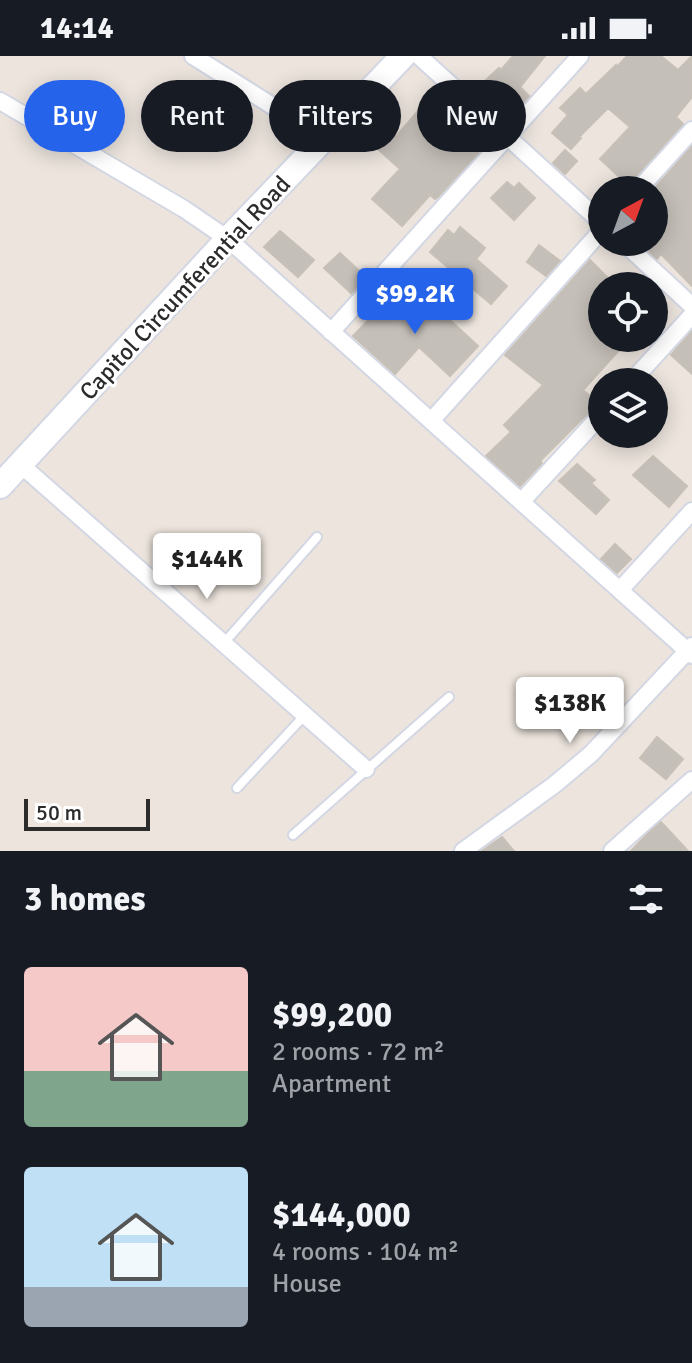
<!DOCTYPE html>
<html lang="en">
<head>
<meta charset="utf-8">
<style>
  :root { --surface:#171b24; --page:#20242c; --text:#f1f3f6; --muted:#9ea1a6; --accent:#2563eb }
  body { margin:0; font-family:Signika,sans-serif; background:var(--page); color:var(--text); height:100vh; display:flex; flex-direction:column; font-size:30px; white-space:nowrap }
  * { box-sizing:border-box; margin:0 }
  p { font-size:26px; color:var(--muted) }
  .icon { flex:none; width:44px; height:44px; fill:none; stroke:currentColor; stroke-width:2; stroke-linecap:round; stroke-linejoin:round }
  .map { position:relative; height:795px; overflow:hidden }
  .details { display:flex; flex-direction:column; background:var(--surface); flex:1 }
  .details>* { flex:none }
  .top-card { position:absolute; left:24px; top:24px; width:644px; height:72px; display:flex; gap:16px }
  .needle { width:52px; rotate:41deg }
  .tools { position:absolute; left:588px; top:120px; display:grid; gap:16px }
  .tools a { display:grid; place-items:center; width:80px; height:80px; border-radius:50%; background:var(--surface); box-shadow:0 4px 20px #0003; font-size:40px }
  .scale { position:absolute; left:24px; bottom:20px; width:126px; box-sizing:border-box; padding-left:8px; border:4px solid #2b2b2b; border-top:0; font-size:22px; line-height:28px; white-space:nowrap; color:#2b2b2b; -webkit-text-stroke:6px #fff; paint-order:stroke }
  .price { position:absolute; translate:-50% -68px; padding:0 18px; border-radius:8px; background:#fff; color:#222; font-size:26px; line-height:52px; filter:drop-shadow(0 2px 4px #0008) }
  .price::after { content:''; position:absolute; left:50%; top:48px; width:24px; height:18px; margin-left:-12px; background:inherit; clip-path:polygon(0 0,100% 0,50% 100%) }
  .price.active { background:var(--accent); color:#fff }
  ul { padding:0; list-style:none }
  li { display:flex; align-items:center; gap:24px; height:200px; padding:0 24px }
  li span { display:grid; place-items:center; flex:none; width:224px; height:160px; border-radius:8px; color:#555 }
  li>.icon { margin-inline-start:auto }
  span .icon { width:96px; height:96px; fill:#fffc; stroke-width:1 }
  li b { font-size:34px }
  h2 { display:flex; justify-content:space-between; align-items:center; height:96px; padding:0 24px; font-size:34px }
  .tag { padding:0 28px; border-radius:36px; background:var(--surface); box-shadow:0 4px 20px #0003; font-size:28px; line-height:72px }
  .tag.active { background:var(--accent); color:#fff }
  .status { display:flex; justify-content:space-between; align-items:center; height:56px; padding:0 40px; background:var(--surface); direction:ltr }
  .status svg { height:22px; fill:currentColor }
  .map>svg:first-child { display:block }
  .building { fill:#c5bfb9; stroke:#c7c0b7; stroke-width:2 }
  .lines { fill:none; stroke-linecap:round; stroke-linejoin:round }
  .lane-casing { stroke:#d2d7e3; stroke-width:12 }
  .street-casing { stroke:#d2d7e3; stroke-width:20 }
  .secondary-casing { stroke:#d2d7e3; stroke-width:28 }
  .lane { stroke:#fff; stroke-width:8 }
  .street { stroke:#fff; stroke-width:16 }
  .secondary { stroke:#fff; stroke-width:24 }
  .labels { text-anchor:middle; dominant-baseline:central; stroke-width:6; stroke-linejoin:round; paint-order:stroke }
  .street-label { font-size:24px; fill:#2b2b2b; stroke:#fff }
</style>
</head>
<body>
<div class="status"><b>14:14</b><svg viewBox="0 0 49 12"><path d="M0 12V9h3v3zM5 12V6h3v6zM10 12V3h3v9zM15 12V0h3v12zM26 1h20v11H26zM47 4h2v5h-2z"/></svg></div>
<div class="map">
<svg width="692" height="795" viewBox="0 0 692 795">
  <rect width="100%" height="100%" fill="#ece4dd"/>
  <!-- building -->
  <path class="building" d="M 513,0 L 545,0 L 520,31 L 529,40 L 507,64 L 475,34 L 499,12 L 501,14 Z
    M 627,0 L 661,0 L 678,14 L 692,0 L 692,41 L 676,61 L 683,68 L 628,129 L 600,103 L 630,71 L 608,52 L 579,81 L 581,82 L 571,93 L 552,77 L 568,59 L 560,52 L 580,32 L 586,38 L 616,9 L 617,11 Z
    M 424,48 L 439,63 L 442,58 L 451,65 L 459,57 L 489,85 L 438,141 L 435,143 L 430,139 L 402,170 L 372,143 L 400,113 L 368,84 L 378,71 L 394,83 Z
    M 692,90 L 692,230 L 661,198 L 657,203 L 639,186 L 654,186 L 653,134 Z
    M 565,94 L 577,105 L 565,118 L 553,107 Z
    M 507,126 L 514,132 L 519,127 L 535,142 L 514,164 L 491,142 Z
    M 460,171 L 485,192 L 476,203 L 507,230 L 491,248 L 430,196 L 448,174 L 454,179 Z
    M 280,175 L 314,204 L 298,221 L 264,191 Z
    M 539,189 L 560,205 L 546,220 L 527,206 Z
    M 340,197 L 366,221 L 351,237 L 324,212 Z
    M 590,204 L 616,230 L 602,230 L 602,282 L 630,282 L 583,334 L 598,347 L 540,405 L 542,407 L 520,430 L 486,400 L 511,376 L 504,369 L 543,329 L 505,299 Z
    M 406,233 L 442,263 L 438,253 L 478,290 L 450,320 L 419,291 L 395,318 L 353,280 L 376,256 L 383,262 Z
    M 692,275 L 692,318 L 671,299 Z
    M 653,400 L 687,430 L 669,451 L 633,419 Z
    M 577,408 L 595,424 L 591,427 L 609,444 L 596,458 L 559,425 Z
    M 615,488 L 631,503 L 617,517 L 601,503 Z
    M 657,681 L 683,703 L 666,723 L 640,702 Z
    M 661,766 L 688,795 L 631,795 L 647,778 Z
    M 502,781 L 514,795 L 482,795 Z"/>
  <g class="lines">
    <!-- lane casing -->
    <g class="lane-casing">
      <path id="lane" d="M 224,587 L 317,481
        M 237,732 L 305,659
        M 293,779 L 449,641"/>
    </g>
    <!-- street casing -->
    <g class="street-casing">
      <path id="street" d="M 193,0 L 325,83
        M 419,0 L 602,167
        M 0,45 L 184,153 L 228,183 L 692,599
        M 638,134 L 692,74
        M 623,186 L 692,250
        M 331,276 L 580,0
        M 631,326 L 692,259
        M 431,365 L 602,174
        M 20,408 L 366,713
        M 521,446 L 602,358
        M 620,534 L 692,455
        M 463,795 L 554,729 L 591,698 L 692,590
        M 612,795 L 692,724"/>
    </g>
    <!-- secondary casing -->
    <g class="secondary-casing">
      <path id="secondary" d="M 0,430 L 228,183 L 403,0"/>
    </g>
    <!-- lane -->
    <use href="#lane" class="lane"/>
    <!-- street -->
    <use href="#street" class="street"/>
    <!-- secondary -->
    <use href="#secondary" class="secondary"/>
  </g>
  <g class="labels">
    <!-- street labels -->
    <g class="street-label">
      <text transform="translate(185 232) rotate(-47)">Capitol Circumferential Road</text>
    </g>
  </g>
</svg>
<div class="tools">
<a><svg class="needle" viewBox="-14 -14 28 28"><path d="M0-13l5 13h-10z" fill="#e53935"/><path d="M0 13l5-13h-10z" fill="#9ea1a6"/></svg></a>
<a><svg class="icon" aria-label="locate" viewBox="0 0 24 24"><circle cx="12" cy="12" r="6"/><path d="M12 2v4M12 18v4M2 12h4M18 12h4"/></svg></a>
<a><svg class="icon" aria-label="layers" viewBox="0 0 24 24"><path d="M12 4l9 5-9 5-9-5zM3 14l9 5 9-5"/></svg></a>
</div>
<div class="scale">50 m</div>
<b class="price active" style="left:415px;top:280px">$99.2K</b>
<b class="price" style="left:207px;top:545px">$144K</b>
<b class="price" style="left:570px;top:689px">$138K</b>
<div class="top-card">
<a class="tag active">Buy</a>
<a class="tag">Rent</a>
<a class="tag">Filters</a>
<a class="tag">New</a>
</div>
</div>
<section class="details">
<h2>3 homes<svg class="icon" aria-label="filters" viewBox="0 0 24 24"><path d="M4 7h16M4 17h16"/><circle cx="9" cy="7" r="2"/><circle cx="15" cy="17" r="2"/></svg></h2>
<ul>
<li><span style="background:linear-gradient(#f6c9c9 65%,#7fa58c 0)"><svg class="icon" aria-label="home" viewBox="0 0 24 24"><path d="M3 11l9-7 9 7M6 9v11h12V9"/></svg></span><div><b>$99,200</b><p>2 rooms · 72 m²</p><p>Apartment</p></div></li>
<li><span style="background:linear-gradient(#bfe0f5 75%,#9aa5b1 0)"><svg class="icon" aria-label="home" viewBox="0 0 24 24"><path d="M3 11l9-7 9 7M6 9v11h12V9"/></svg></span><div><b>$144,000</b><p>4 rooms · 104 m²</p><p>House</p></div></li>
</ul>
</section>
</body>
</html>
